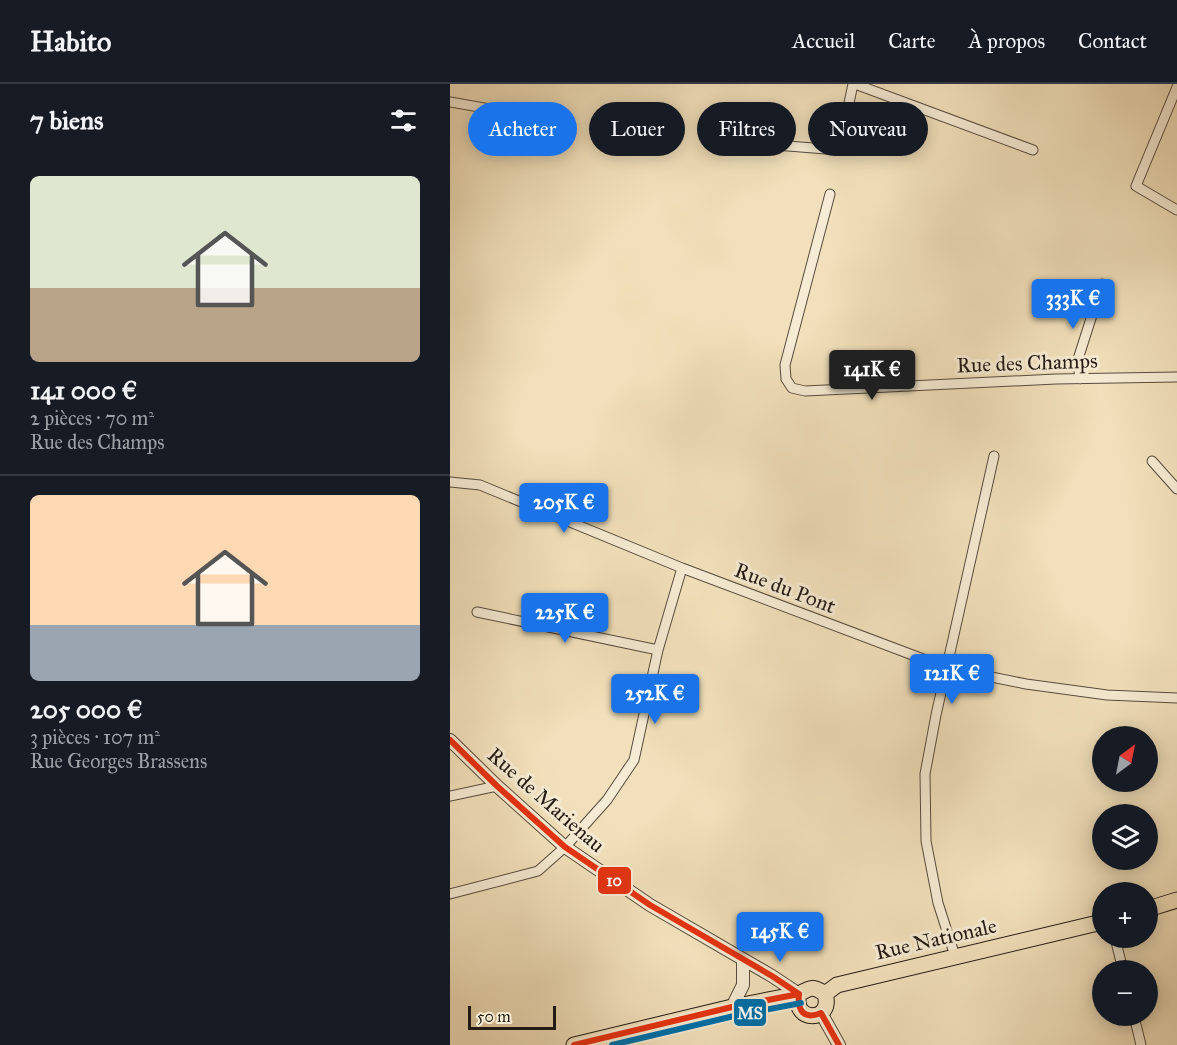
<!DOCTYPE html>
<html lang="fr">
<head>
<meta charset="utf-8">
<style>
  :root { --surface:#171b24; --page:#242831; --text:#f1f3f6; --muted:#9ea1a6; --line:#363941; --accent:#1a73e8 }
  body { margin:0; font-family:"IM FELL Great Primer",serif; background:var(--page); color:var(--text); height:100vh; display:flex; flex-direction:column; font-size:22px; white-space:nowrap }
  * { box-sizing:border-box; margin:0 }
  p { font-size:20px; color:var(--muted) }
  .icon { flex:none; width:33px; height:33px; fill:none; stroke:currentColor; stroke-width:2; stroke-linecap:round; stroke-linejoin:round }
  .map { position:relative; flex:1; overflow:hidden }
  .sheet { display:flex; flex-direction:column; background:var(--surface); width:450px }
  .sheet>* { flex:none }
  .guide { position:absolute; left:18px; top:18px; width:570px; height:54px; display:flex; gap:12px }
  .needle { width:39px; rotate:32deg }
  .controls { position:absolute; left:642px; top:642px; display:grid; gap:12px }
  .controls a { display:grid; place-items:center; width:66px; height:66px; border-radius:50%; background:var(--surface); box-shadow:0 3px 15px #0003; font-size:30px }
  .scale { position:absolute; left:18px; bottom:15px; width:88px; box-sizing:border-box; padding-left:6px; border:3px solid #241b14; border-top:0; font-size:16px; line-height:21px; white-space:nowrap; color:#241b14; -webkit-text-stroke:4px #f6ebd3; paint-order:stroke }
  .price { position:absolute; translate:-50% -51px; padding:0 14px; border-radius:6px; background:var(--accent); color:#fff; font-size:20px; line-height:39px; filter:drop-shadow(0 2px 3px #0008) }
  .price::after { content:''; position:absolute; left:50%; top:36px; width:18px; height:14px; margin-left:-9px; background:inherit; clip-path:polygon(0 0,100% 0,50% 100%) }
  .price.selected { background:#222; color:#fff }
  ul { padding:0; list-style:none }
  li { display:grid; align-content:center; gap:12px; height:318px; padding:0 30px }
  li+li { border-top:2px solid var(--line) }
  li span { display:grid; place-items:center; height:186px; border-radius:9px; color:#555 }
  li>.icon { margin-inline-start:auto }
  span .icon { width:108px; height:108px; fill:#fffc; stroke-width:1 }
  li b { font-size:26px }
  h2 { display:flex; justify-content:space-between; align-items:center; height:72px; padding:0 30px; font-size:26px }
  .tag { padding:0 21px; border-radius:27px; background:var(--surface); box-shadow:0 3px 15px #0003; font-size:21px; line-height:54px }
  .tag.selected { background:var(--accent); color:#fff }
  header { display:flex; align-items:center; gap:36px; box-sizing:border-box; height:84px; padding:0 30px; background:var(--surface); border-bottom:2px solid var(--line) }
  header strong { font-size:28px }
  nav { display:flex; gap:33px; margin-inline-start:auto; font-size:21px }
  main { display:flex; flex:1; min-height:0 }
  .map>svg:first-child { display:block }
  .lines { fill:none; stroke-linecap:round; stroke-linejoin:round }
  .minor-casing { stroke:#574c3e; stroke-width:11 }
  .tertiary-casing { stroke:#574c3e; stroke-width:14 }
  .primary-casing { stroke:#241b14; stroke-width:17 }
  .minor { stroke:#f6ebd3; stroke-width:9 }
  .tertiary { stroke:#f6ebd3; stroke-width:12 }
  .primary { stroke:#f1e0bb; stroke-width:15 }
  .bus-1-casing { stroke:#f6ebd3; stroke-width:10 }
  .bus-2-casing { stroke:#f6ebd3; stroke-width:10 }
  .bus-1 { stroke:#e53312; stroke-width:6 }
  .bus-2 { stroke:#0070a8; stroke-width:6 }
  .labels { text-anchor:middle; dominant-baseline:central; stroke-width:6; stroke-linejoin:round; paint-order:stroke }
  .street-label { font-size:21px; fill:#241b14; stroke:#f6ebd3 }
  .line-badge { stroke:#f6ebd3; stroke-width:2 }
  .badge-label { font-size:16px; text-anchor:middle; font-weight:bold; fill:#fff }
</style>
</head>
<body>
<header>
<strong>Habito</strong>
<nav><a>Accueil</a><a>Carte</a><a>À propos</a><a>Contact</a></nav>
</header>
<main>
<section class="sheet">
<h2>7 biens<svg class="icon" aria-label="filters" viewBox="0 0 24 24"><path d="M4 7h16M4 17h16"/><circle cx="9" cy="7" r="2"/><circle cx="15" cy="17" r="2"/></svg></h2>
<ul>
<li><span style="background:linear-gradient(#dfe7d0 60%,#b9a48a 0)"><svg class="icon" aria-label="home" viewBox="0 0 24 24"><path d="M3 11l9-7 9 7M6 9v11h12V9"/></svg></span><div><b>141 000 €</b><p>2 pièces · 70 m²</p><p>Rue des Champs</p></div></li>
<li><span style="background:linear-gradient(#ffd9b3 70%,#9aa5b1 0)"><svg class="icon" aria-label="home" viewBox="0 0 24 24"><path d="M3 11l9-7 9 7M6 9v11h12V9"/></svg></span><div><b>205 000 €</b><p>3 pièces · 107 m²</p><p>Rue Georges Brassens</p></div></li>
</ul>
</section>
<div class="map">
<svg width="727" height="961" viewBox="0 0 727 961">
  <rect width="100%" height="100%" fill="#f1e0bb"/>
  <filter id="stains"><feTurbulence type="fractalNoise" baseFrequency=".00333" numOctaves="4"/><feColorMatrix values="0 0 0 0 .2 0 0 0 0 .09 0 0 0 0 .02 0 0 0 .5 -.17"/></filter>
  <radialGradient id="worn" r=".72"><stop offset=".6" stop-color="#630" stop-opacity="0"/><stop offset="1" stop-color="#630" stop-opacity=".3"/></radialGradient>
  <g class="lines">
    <!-- minor casing -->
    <g class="minor-casing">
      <path id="minor" d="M 405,0 L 583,66
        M 727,3 L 686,102 L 727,126
        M 0,18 L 63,29
        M 312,60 L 389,66 L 403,0
        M 380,110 L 335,281 L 336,295 L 342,304 L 355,307 L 606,295 L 727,293
        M 630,295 L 628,279 L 629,272 L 652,200
        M 702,377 L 727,405
        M 0,398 L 30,401 L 232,484 L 497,584 L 576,600 L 657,611 L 727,614
        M 27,528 L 208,566
        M 0,712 L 47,702
        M 0,810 L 88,787 L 115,763 L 157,716 L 184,676 L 208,566 L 232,484
        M 665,854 L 673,886
        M 505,872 L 488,819 L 476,757 L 475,690 L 486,631 L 544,372
        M 684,932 L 691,961"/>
    </g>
    <!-- tertiary casing -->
    <g class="tertiary-casing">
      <path id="tertiary" d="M 0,656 L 47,702 L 115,763 L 200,821 L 322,892 L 349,910
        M 282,923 L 293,901 L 293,875
        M 371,929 L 389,961"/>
    </g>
    <!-- primary casing -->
    <g class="primary-casing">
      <path id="primary" d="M 698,825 L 727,816
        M 349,910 C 341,939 384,939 375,910
        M 375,910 L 387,901 L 652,838
        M 124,961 L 282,923 L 349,910 C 361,903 363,902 375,910"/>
    </g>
    <!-- minor -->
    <use href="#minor" class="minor"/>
    <!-- tertiary -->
    <use href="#tertiary" class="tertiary"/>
    <!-- primary -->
    <use href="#primary" class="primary"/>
    <!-- bus-1 casing -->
    <g class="bus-1-casing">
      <path id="bus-1" d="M 0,656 L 47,702 L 115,763 L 200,821 L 322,892 L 349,910
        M 349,910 C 347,927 354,936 371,929 L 389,961
        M 124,961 L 282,923 L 349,910"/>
    </g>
    <!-- bus-2 casing -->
    <g class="bus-2-casing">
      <path id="bus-2" d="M 162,961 L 284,932 L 351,919"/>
    </g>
    <!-- bus-1 -->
    <use href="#bus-1" class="bus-1"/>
    <!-- bus-2 -->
    <use href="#bus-2" class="bus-2"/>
  </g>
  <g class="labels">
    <!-- street labels -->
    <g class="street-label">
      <text transform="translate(577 279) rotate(-2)">Rue des Champs</text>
      <text transform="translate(335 504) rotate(21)">Rue du Pont</text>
      <text transform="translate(96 716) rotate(41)">Rue de Marienau</text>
      <text transform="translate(486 855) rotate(-13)">Rue Nationale</text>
    </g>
  </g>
  <g class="line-badge">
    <rect x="147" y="782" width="35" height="29" rx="6" fill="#e53312"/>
    <rect x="283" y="914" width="34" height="29" rx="6" fill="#0070a8"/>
  </g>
  <g class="badge-label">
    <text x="164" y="802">10</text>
    <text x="300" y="935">MS</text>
  </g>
  <rect width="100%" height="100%" filter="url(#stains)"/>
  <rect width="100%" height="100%" fill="url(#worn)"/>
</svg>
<div class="controls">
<a><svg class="needle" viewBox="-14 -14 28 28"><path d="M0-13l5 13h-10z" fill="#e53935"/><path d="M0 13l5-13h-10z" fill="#9ea1a6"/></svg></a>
<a><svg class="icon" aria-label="layers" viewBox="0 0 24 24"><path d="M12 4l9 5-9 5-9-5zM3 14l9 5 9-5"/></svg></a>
<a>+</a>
<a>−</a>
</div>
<div class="scale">50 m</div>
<b class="price" style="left:623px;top:246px">333K €</b>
<b class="price selected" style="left:422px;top:317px">141K €</b>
<b class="price" style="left:114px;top:450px">205K €</b>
<b class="price" style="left:115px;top:560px">225K €</b>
<b class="price" style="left:502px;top:621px">121K €</b>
<b class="price" style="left:205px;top:641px">252K €</b>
<b class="price" style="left:330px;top:879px">145K €</b>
<div class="guide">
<a class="tag selected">Acheter</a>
<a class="tag">Louer</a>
<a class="tag">Filtres</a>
<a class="tag">Nouveau</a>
</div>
</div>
</main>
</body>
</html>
